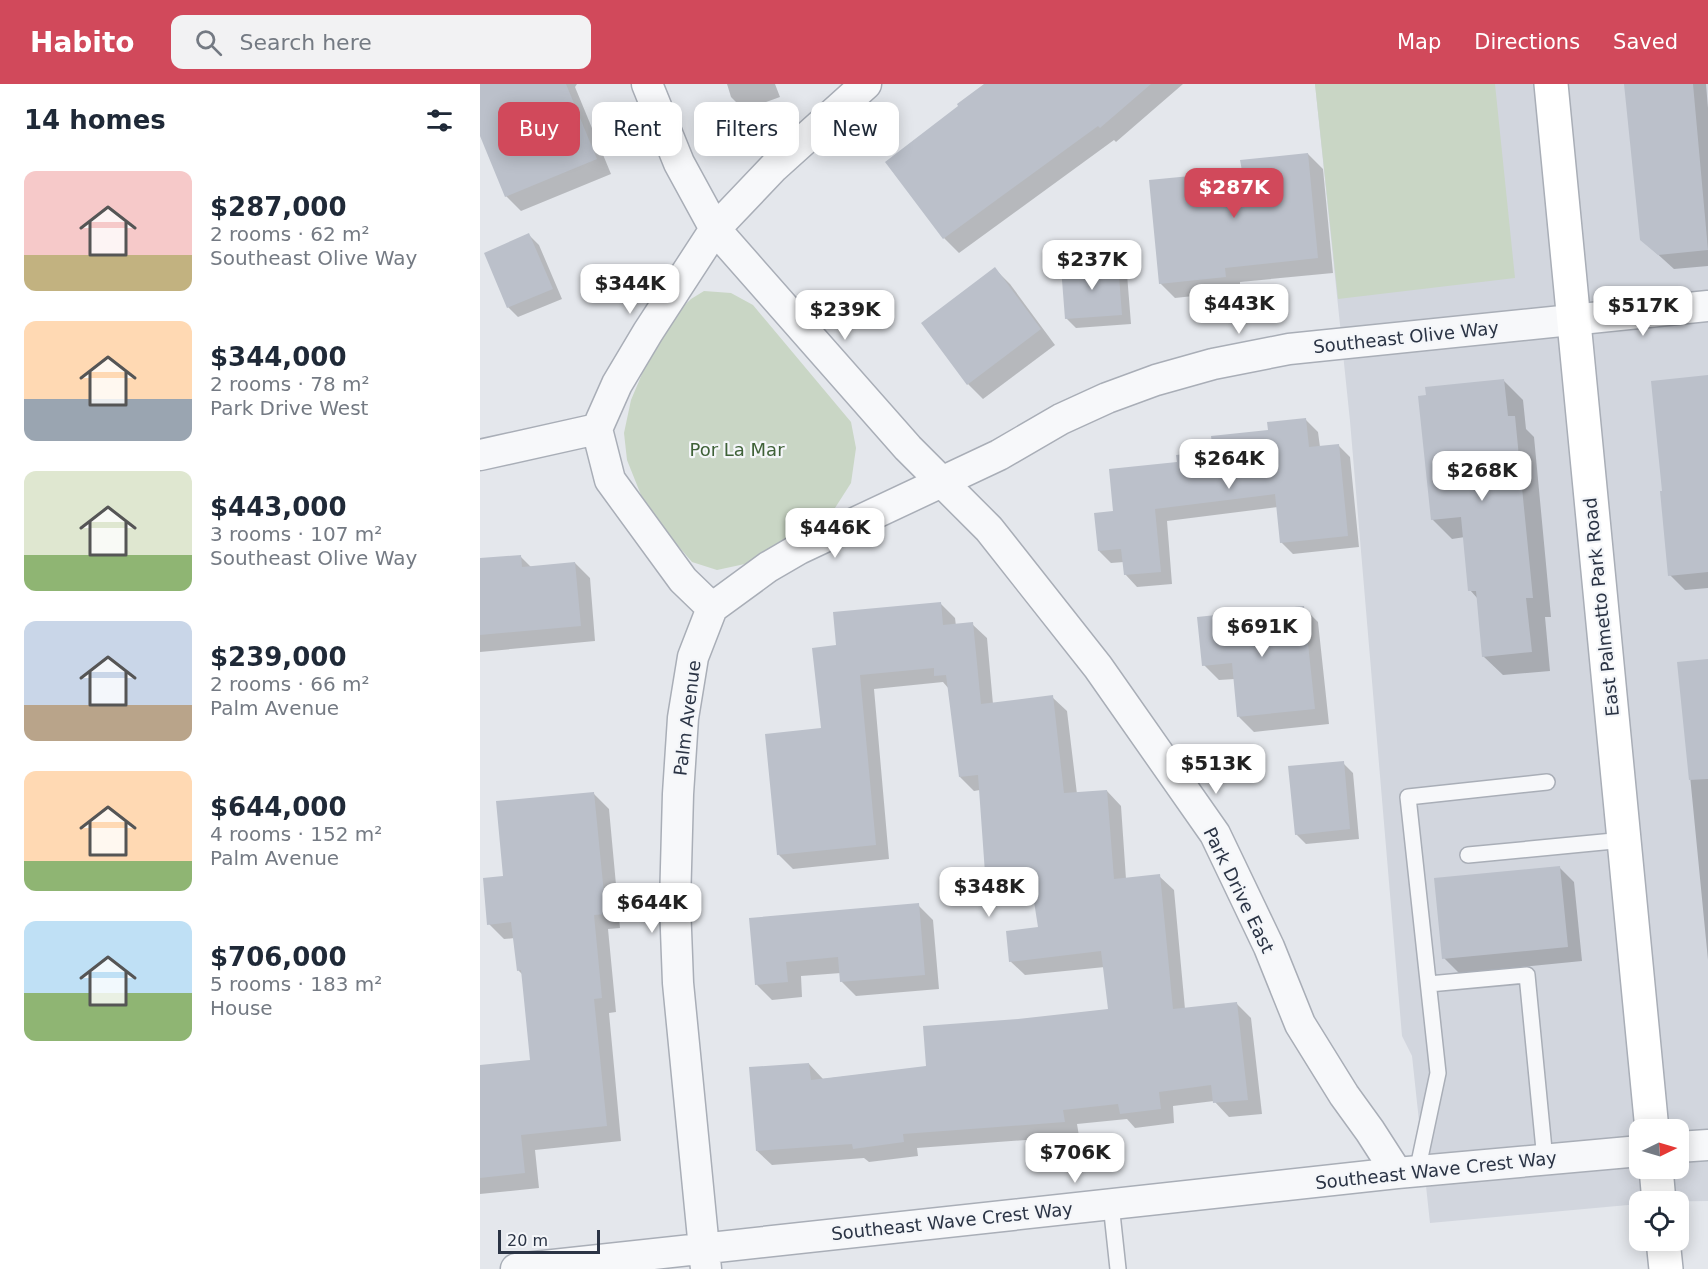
<!DOCTYPE html>
<html lang="en">
<head>
<meta charset="utf-8">
<style>
  :root { --surface:#fff; --page:#f2f2f3; --text:#1f2937; --muted:#747a83; --accent:#d1495b }
  body { margin:0; font-family:"DejaVu Sans",sans-serif; background:var(--page); color:var(--text); height:100vh; display:flex; flex-direction:column; font-size:22px; white-space:nowrap }
  * { box-sizing:border-box; margin:0 }
  p { font-size:20px; color:var(--muted) }
  .icon { flex:none; width:33px; height:33px; fill:none; stroke:currentColor; stroke-width:2; stroke-linecap:round; stroke-linejoin:round }
  .map { position:relative; flex:1; overflow:hidden }
  .side { display:flex; flex-direction:column; background:var(--surface); width:480px }
  .side>* { flex:none }
  .top-card { position:absolute; left:18px; top:18px; width:570px; height:54px; display:flex; gap:12px }
  .needle { width:39px; rotate:85deg }
  .controls { position:absolute; left:1149px; top:1035px; display:grid; gap:12px }
  .controls a { display:grid; place-items:center; width:60px; height:60px; border-radius:12px; background:var(--surface); box-shadow:0 3px 15px #0003; font-size:30px }
  .scale { position:absolute; left:18px; bottom:15px; width:102px; box-sizing:border-box; padding-left:6px; border:3px solid #2b3445; border-top:0; font-size:16px; line-height:21px; white-space:nowrap; color:#2b3445; -webkit-text-stroke:4px #f4f6f9; paint-order:stroke }
  .price { position:absolute; translate:-50% -51px; padding:0 14px; border-radius:12px; background:#fff; color:#222; font-size:20px; line-height:39px; filter:drop-shadow(0 2px 3px #0008) }
  .price::after { content:''; position:absolute; left:50%; top:36px; width:18px; height:14px; margin-left:-9px; background:inherit; clip-path:polygon(0 0,100% 0,50% 100%) }
  .price.on { background:var(--accent); color:#fff }
  ul { padding:0; list-style:none }
  li { display:flex; align-items:center; gap:18px; height:150px; padding:0 24px }
  li span { display:grid; place-items:center; flex:none; width:168px; height:120px; border-radius:12px; color:#555 }
  li>.icon { margin-inline-start:auto }
  span .icon { width:72px; height:72px; fill:#fffc; stroke-width:1 }
  li b { font-size:26px }
  h2 { display:flex; justify-content:space-between; align-items:center; height:72px; padding:0 24px; font-size:26px }
  .pill { padding:0 21px; border-radius:12px; background:var(--surface); box-shadow:0 3px 15px #0003; font-size:21px; line-height:54px }
  .pill.on { background:var(--accent); color:#fff }
  header { display:flex; align-items:center; gap:36px; box-sizing:border-box; height:84px; padding:0 30px; background:var(--accent); color:#fff }
  header strong { font-size:28px }
  nav { display:flex; gap:33px; margin-inline-start:auto; font-size:21px }
  .search { width:420px; height:54px; background:var(--page); display:flex; align-items:center; gap:15px; box-sizing:border-box; padding:0 21px; border-radius:12px; color:var(--muted); font-size:22px }
  main { display:flex; flex:1; min-height:0 }
  .map>svg:first-child { display:block }
  .built { fill:#d2d6de; fill-rule:evenodd }
  .green { fill:#c9d6c5 }
  .shadow { fill:#0003 }
  .building { fill:#bbc0ca }
  .lines { fill:none; stroke-linecap:round; stroke-linejoin:round }
  .lane-casing { stroke:#a9aeb7; stroke-width:18 }
  .street-casing { stroke:#a9aeb7; stroke-width:33 }
  .secondary-casing { stroke:#a9aeb7; stroke-width:36 }
  .lane { stroke:#f7f8fa; stroke-width:15 }
  .street { stroke:#f7f8fa; stroke-width:30 }
  .secondary { stroke:#fff; stroke-width:33 }
  .labels { text-anchor:middle; dominant-baseline:central; stroke-width:4.5; stroke-linejoin:round; paint-order:stroke }
  .street-label { font-size:18px; fill:#2b3445; stroke:#f4f6f9 }
  .park-label { font-size:18px; fill:#3f6138; stroke:#f4f6f9 }
</style>
</head>
<body>
<header>
<strong>Habito</strong>
<div class="search"><svg class="icon" aria-label="search" viewBox="0 0 24 24"><circle cx="10" cy="10" r="6"/><path d="M15 15l6 6"/></svg>Search here</div>
<nav><a>Map</a><a>Directions</a><a>Saved</a></nav>
</header>
<main>
<section class="side">
<h2>14 homes<svg class="icon" aria-label="filters" viewBox="0 0 24 24"><path d="M4 7h16M4 17h16"/><circle cx="9" cy="7" r="2"/><circle cx="15" cy="17" r="2"/></svg></h2>
<ul>
<li><span style="background:linear-gradient(#f6c9c9 70%,#c2b280 0)"><svg class="icon" aria-label="home" viewBox="0 0 24 24"><path d="M3 11l9-7 9 7M6 9v11h12V9"/></svg></span><div><b>$287,000</b><p>2 rooms · 62 m²</p><p>Southeast Olive Way</p></div></li>
<li><span style="background:linear-gradient(#ffd9b3 65%,#9aa5b1 0)"><svg class="icon" aria-label="home" viewBox="0 0 24 24"><path d="M3 11l9-7 9 7M6 9v11h12V9"/></svg></span><div><b>$344,000</b><p>2 rooms · 78 m²</p><p>Park Drive West</p></div></li>
<li><span style="background:linear-gradient(#dfe7d0 70%,#8fb573 0)"><svg class="icon" aria-label="home" viewBox="0 0 24 24"><path d="M3 11l9-7 9 7M6 9v11h12V9"/></svg></span><div><b>$443,000</b><p>3 rooms · 107 m²</p><p>Southeast Olive Way</p></div></li>
<li><span style="background:linear-gradient(#c9d6e8 70%,#b9a48a 0)"><svg class="icon" aria-label="home" viewBox="0 0 24 24"><path d="M3 11l9-7 9 7M6 9v11h12V9"/></svg></span><div><b>$239,000</b><p>2 rooms · 66 m²</p><p>Palm Avenue</p></div></li>
<li><span style="background:linear-gradient(#ffd9b3 75%,#8fb573 0)"><svg class="icon" aria-label="home" viewBox="0 0 24 24"><path d="M3 11l9-7 9 7M6 9v11h12V9"/></svg></span><div><b>$644,000</b><p>4 rooms · 152 m²</p><p>Palm Avenue</p></div></li>
<li><span style="background:linear-gradient(#bfe0f5 60%,#8fb573 0)"><svg class="icon" aria-label="home" viewBox="0 0 24 24"><path d="M3 11l9-7 9 7M6 9v11h12V9"/></svg></span><div><b>$706,000</b><p>5 rooms · 183 m²</p><p>House</p></div></li>
</ul>
</section>
<div class="map">
<svg width="1228" height="1185" viewBox="0 0 1228 1185">
  <rect width="100%" height="100%" fill="#e4e7ec"/>
  <!-- built -->
  <path class="built" d="M 835,0 L 1228,0 L 1228,1117 L 1160,1118 L 1159,1120 L 950,1139 L 932,972 L 922,952 L 870,337 ZM 1160,1046 L 1198,1046 L 1198,1084 L 1160,1084 Z"/>
  <!-- green -->
  <path class="green" d="M 835,0 L 1015,0 L 1035,194 L 858,215 Z
    M 224,207 L 251,209 L 273,221 L 371,338 L 376,364 L 371,399 L 346,438 L 274,478 L 237,486 L 212,478 L 167,426 L 147,376 L 144,349 L 151,316 L 170,271 L 195,230 L 211,215 Z"/>
  <!-- shadow -->
  <path class="shadow" d="M 0,0 L 97,0 L 95,3 L 131,90 L 41,127 L 26,112 L 0,33 Z
    M 247,0 L 295,0 L 300,13 L 264,26 L 251,13 Z
    M 506,0 L 703,0 L 636,58 L 634,56 L 479,169 L 464,154 Z
    M 1146,0 L 1226,0 L 1228,24 L 1228,182 L 1194,185 L 1162,156 Z
    M 828,70 L 843,85 L 853,189 L 760,198 L 760,207 L 695,214 L 680,199 L 763,89 Z
    M 49,151 L 59,161 L 82,215 L 38,233 L 28,223 Z
    M 637,180 L 647,190 L 651,240 L 596,244 L 586,234 Z
    M 515,185 L 530,200 L 575,261 L 503,315 L 488,300 Z
    M 1228,292 L 1228,504 L 1205,506 L 1190,491 L 1184,408 L 1172,298 Z
    M 1024,297 L 1043,316 L 1046,345 L 1054,353 L 1071,533 L 1065,533 L 1070,587 L 1023,591 L 1003,572 L 998,515 L 990,506 L 985,453 L 972,455 L 952,435 Z
    M 826,336 L 838,348 L 840,363 L 858,361 L 870,373 L 879,463 L 813,470 L 801,458 L 798,423 L 687,437 L 692,500 L 657,503 L 645,490 L 644,478 L 631,479 L 619,467 L 635,429 L 699,379 Z
    M 40,472 L 51,483 L 95,479 L 110,494 L 115,557 L 0,568 L 0,476 Z
    M 460,519 L 475,534 L 476,542 L 492,540 L 507,554 L 513,620 L 572,613 L 587,627 L 597,710 L 627,707 L 641,722 L 646,795 L 679,792 L 694,806 L 705,925 L 757,920 L 771,934 L 782,1030 L 749,1033 L 734,1017 L 693,1022 L 694,1039 L 655,1044 L 647,1035 L 597,1040 L 599,1052 L 437,1064 L 438,1072 L 389,1078 L 384,1074 L 292,1081 L 277,1067 L 329,980 L 343,995 L 447,983 L 539,937 L 629,926 L 625,883 L 545,891 L 530,877 L 560,845 L 553,801 L 521,803 L 506,788 L 500,706 L 494,707 L 480,693 L 469,605 L 463,598 L 394,605 L 409,775 L 313,785 L 298,770 L 343,646 L 357,563 Z
    M 823,523 L 838,538 L 849,640 L 774,648 L 759,633 L 755,595 L 739,596 L 724,581 Z
    M 1228,576 L 1228,876 L 1199,579 Z
    M 863,679 L 873,689 L 879,755 L 826,760 L 816,750 Z
    M 114,710 L 129,725 L 140,844 L 128,845 L 136,928 L 129,929 L 141,1057 L 55,1066 L 59,1104 L 0,1110 L 0,983 L 52,977 L 43,891 L 38,886 L 35,854 L 24,855 L 9,840 L 24,794 Z
    M 1079,783 L 1094,798 L 1102,877 L 979,889 L 964,874 Z
    M 438,821 L 453,836 L 459,905 L 376,912 L 361,897 L 361,889 L 321,892 L 322,913 L 292,916 L 277,901 L 271,836 Z"/>
  <!-- building -->
  <path class="building" d="M 0,0 L 86,0 L 117,75 L 25,113 L 0,52 Z
    M 504,0 L 671,0 L 620,44 L 618,42 L 463,155 L 405,78 L 478,22 L 477,20 Z
    M 1144,0 L 1213,0 L 1228,166 L 1178,171 L 1160,156 Z
    M 828,69 L 838,174 L 745,184 L 746,193 L 679,200 L 669,96 L 762,87 L 760,76 Z
    M 49,149 L 73,205 L 27,224 L 4,169 Z
    M 638,179 L 642,231 L 585,235 L 581,183 Z
    M 515,183 L 561,245 L 487,301 L 441,239 Z
    M 1228,291 L 1228,488 L 1188,492 L 1180,407 L 1182,407 L 1171,297 Z
    M 1024,295 L 1028,332 L 1035,332 L 1043,414 L 1053,514 L 1046,514 L 1052,568 L 1002,573 L 996,507 L 988,507 L 981,433 L 951,436 L 938,312 L 946,311 L 945,303 Z
    M 826,334 L 829,363 L 859,360 L 868,452 L 800,459 L 795,410 L 675,425 L 681,488 L 644,491 L 641,465 L 618,467 L 614,429 L 633,427 L 629,385 L 697,378 L 696,371 L 733,367 L 731,352 L 788,346 L 787,338 Z
    M 41,471 L 42,483 L 95,478 L 101,542 L 0,551 L 0,474 Z
    M 461,518 L 463,541 L 493,538 L 501,620 L 573,611 L 584,709 L 627,706 L 634,795 L 680,790 L 693,925 L 757,918 L 768,1016 L 733,1019 L 731,1001 L 679,1008 L 681,1025 L 640,1030 L 638,1020 L 583,1026 L 585,1038 L 423,1050 L 424,1058 L 373,1065 L 372,1060 L 276,1067 L 269,983 L 329,979 L 331,996 L 446,982 L 443,942 L 538,935 L 628,925 L 621,867 L 529,878 L 526,847 L 558,843 L 549,786 L 505,789 L 498,691 L 479,693 L 466,591 L 454,592 L 454,584 L 380,591 L 396,761 L 297,771 L 285,650 L 341,644 L 332,564 L 356,561 L 353,528 Z
    M 824,522 L 835,625 L 757,633 L 752,579 L 722,582 L 717,533 Z
    M 1228,575 L 1228,695 L 1209,696 L 1197,578 Z
    M 864,677 L 870,745 L 815,751 L 808,682 Z
    M 114,708 L 126,830 L 114,831 L 122,914 L 114,915 L 127,1042 L 41,1051 L 45,1089 L 0,1094 L 0,981 L 50,976 L 41,886 L 37,887 L 31,838 L 7,841 L 3,794 L 23,792 L 16,717 Z
    M 1080,782 L 1088,863 L 962,875 L 954,794 Z
    M 439,819 L 445,891 L 360,898 L 358,873 L 306,878 L 308,898 L 275,901 L 269,834 Z"/>
  <g class="lines">
    <!-- lane casing -->
    <g class="lane-casing">
      <path id="lane" d="M 988,771 L 1144,756
        M 949,900 L 1047,891 L 1065,1076
        M 937,1088 L 958,989 L 928,713 L 1067,698
        M 631,1120 L 638,1185"/>
    </g>
    <!-- street casing -->
    <g class="street-casing">
      <path id="street" d="M 167,0 L 199,79 L 235,145 L 428,364 L 509,445 L 618,583 L 735,750 L 789,863 L 820,940 L 864,1011 L 890,1047 L 917,1089
        M 117,345 L 137,300 L 168,248 L 235,145 L 294,83 L 386,0
        M 117,345 L 130,396 L 203,496 L 232,524
        M 0,371 L 117,345
        M 1198,1063 L 1228,1061
        M 36,1185 L 917,1089 L 1160,1067
        M 226,1185 L 198,899 L 195,820 L 198,710 L 203,634 L 213,573 L 232,524 L 288,483 L 319,465 L 519,371 L 581,335 L 627,314 L 676,296 L 733,280 L 809,265 L 1228,222"/>
    </g>
    <!-- secondary casing -->
    <g class="secondary-casing">
      <path id="secondary" d="M 1071,0 L 1172,1046
        M 1176,1084 L 1179,1118
        M 1183,1156 L 1186,1185"/>
    </g>
    <!-- lane -->
    <use href="#lane" class="lane"/>
    <!-- street -->
    <use href="#street" class="street"/>
    <!-- secondary -->
    <use href="#secondary" class="secondary"/>
  </g>
  <g class="labels">
    <!-- street labels -->
    <g class="street-label">
      <text transform="translate(926 253) rotate(-6)">Southeast Olive Way</text>
      <text transform="translate(1121 523) rotate(-96)">East Palmetto Park Road</text>
      <text transform="translate(207 634) rotate(-83)">Palm Avenue</text>
      <text transform="translate(759 806) rotate(64)">Park Drive East</text>
      <text transform="translate(956 1086) rotate(-6)">Southeast Wave Crest Way</text>
      <text transform="translate(472 1137) rotate(-6)">Southeast Wave Crest Way</text>
    </g>
    <!-- park labels -->
    <g class="park-label">
      <text x="257" y="365">Por La Mar</text>
    </g>
  </g>
</svg>
<div class="controls">
<a><svg class="needle" viewBox="-14 -14 28 28"><path d="M0-13l5 13h-10z" fill="#e53935"/><path d="M0 13l5-13h-10z" fill="#747a83"/></svg></a>
<a><svg class="icon" aria-label="locate" viewBox="0 0 24 24"><circle cx="12" cy="12" r="6"/><path d="M12 2v4M12 18v4M2 12h4M18 12h4"/></svg></a>
</div>
<div class="scale">20 m</div>
<b class="price on" style="left:754px;top:135px">$287K</b>
<b class="price" style="left:612px;top:207px">$237K</b>
<b class="price" style="left:150px;top:231px">$344K</b>
<b class="price" style="left:759px;top:251px">$443K</b>
<b class="price" style="left:1163px;top:253px">$517K</b>
<b class="price" style="left:365px;top:257px">$239K</b>
<b class="price" style="left:749px;top:406px">$264K</b>
<b class="price" style="left:1002px;top:418px">$268K</b>
<b class="price" style="left:355px;top:475px">$446K</b>
<b class="price" style="left:782px;top:574px">$691K</b>
<b class="price" style="left:736px;top:711px">$513K</b>
<b class="price" style="left:509px;top:834px">$348K</b>
<b class="price" style="left:172px;top:850px">$644K</b>
<b class="price" style="left:595px;top:1100px">$706K</b>
<div class="top-card">
<a class="pill on">Buy</a>
<a class="pill">Rent</a>
<a class="pill">Filters</a>
<a class="pill">New</a>
</div>
</div>
</main>
</body>
</html>
